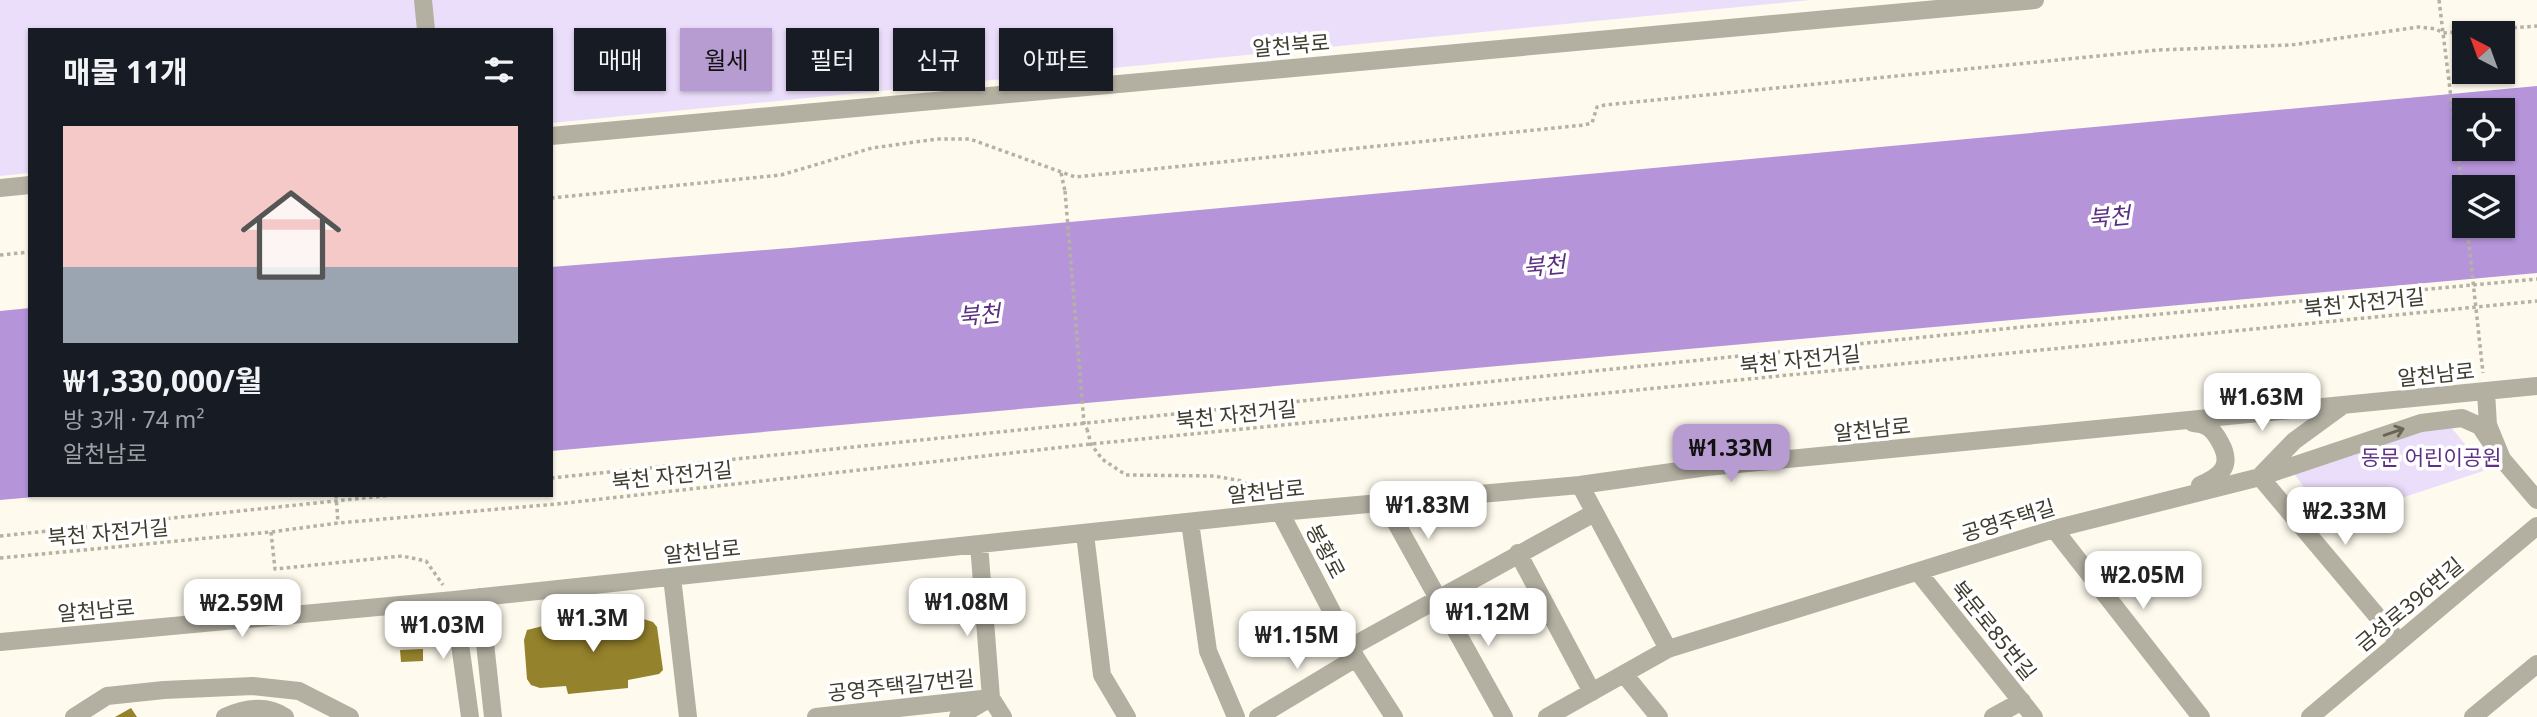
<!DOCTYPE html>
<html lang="ko">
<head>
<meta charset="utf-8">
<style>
  :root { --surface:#171b24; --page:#242831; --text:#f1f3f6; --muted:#9ea1a6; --accent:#b79cd2 }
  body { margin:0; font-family:"Noto Sans","Noto Sans KR",sans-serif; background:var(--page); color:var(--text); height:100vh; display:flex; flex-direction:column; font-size:26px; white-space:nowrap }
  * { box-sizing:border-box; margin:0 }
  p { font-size:23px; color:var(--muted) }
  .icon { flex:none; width:38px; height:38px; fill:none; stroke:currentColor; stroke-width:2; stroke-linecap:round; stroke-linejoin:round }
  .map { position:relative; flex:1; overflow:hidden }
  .sheet { position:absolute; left:28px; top:28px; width:525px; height:469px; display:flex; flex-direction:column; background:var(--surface); border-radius:0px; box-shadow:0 2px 5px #0004 }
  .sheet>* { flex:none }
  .top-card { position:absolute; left:574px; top:28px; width:665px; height:63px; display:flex; gap:14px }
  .needle { width:46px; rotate:319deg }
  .tools { position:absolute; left:2452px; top:21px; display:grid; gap:14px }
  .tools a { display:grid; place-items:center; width:63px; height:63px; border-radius:0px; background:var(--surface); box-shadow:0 2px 5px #0004; font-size:35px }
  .price { position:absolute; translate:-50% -60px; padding:0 16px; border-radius:14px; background:#fff; color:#222; font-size:23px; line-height:46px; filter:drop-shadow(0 2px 4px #0008) }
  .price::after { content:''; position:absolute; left:50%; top:42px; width:21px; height:16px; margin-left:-10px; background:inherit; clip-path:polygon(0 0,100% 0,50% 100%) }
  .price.on { background:var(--accent); color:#111 }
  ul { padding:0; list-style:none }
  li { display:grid; align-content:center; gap:14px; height:371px; padding:0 35px }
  li span { display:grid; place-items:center; height:217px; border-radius:0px; color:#555 }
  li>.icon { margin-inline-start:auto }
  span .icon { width:126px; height:126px; fill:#fffc; stroke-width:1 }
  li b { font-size:30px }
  h2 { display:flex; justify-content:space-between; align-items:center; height:84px; padding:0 35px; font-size:30px }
  .chip { padding:0 24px; border-radius:0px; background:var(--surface); box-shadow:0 2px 5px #0004; font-size:24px; line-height:63px }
  .chip.on { background:var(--accent); color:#111 }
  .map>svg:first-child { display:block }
  .green { fill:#ebdefb }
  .water { fill:#b594da; fill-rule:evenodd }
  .building { fill:#95822c }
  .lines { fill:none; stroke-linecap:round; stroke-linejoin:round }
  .path { stroke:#b5b2a4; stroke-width:3.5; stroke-dasharray:3.5 3.5; stroke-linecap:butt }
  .minor { stroke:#b3afa1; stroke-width:18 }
  .path-bridge { stroke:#b5b2a4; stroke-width:3.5; stroke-dasharray:3.5 3.5; stroke-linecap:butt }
  .oneway { stroke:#686456 }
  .labels { text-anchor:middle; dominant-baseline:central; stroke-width:7; stroke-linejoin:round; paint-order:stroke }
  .street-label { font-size:21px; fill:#3f3c2e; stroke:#fff }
  .park-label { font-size:21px; fill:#5d3184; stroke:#fff }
  .water-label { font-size:23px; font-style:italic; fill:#5b2f82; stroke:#fff }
</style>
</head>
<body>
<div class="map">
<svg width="2537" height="717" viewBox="0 0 2537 717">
  <rect width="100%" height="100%" fill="#fefaed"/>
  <!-- green -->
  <path class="green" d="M 0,0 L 1810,0 L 551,123 L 551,30 L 30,30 L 30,173 L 0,176 Z
    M 2446,421 L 2486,470 L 2329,522 L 2293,472 Z"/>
  <!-- water -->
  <path class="water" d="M 2537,86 L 2537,273 L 551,451 L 551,267 L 790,248 ZM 2464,110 L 2502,110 L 2502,149 L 2464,149 ZM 2464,187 L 2502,187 L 2502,226 L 2464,226 Z
    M 30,308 L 30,495 L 57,495 L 0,500 L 0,311 Z"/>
  <!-- building -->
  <path class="building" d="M 634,616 L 653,622 L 657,627 L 663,670 L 659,674 L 628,680 L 628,688 L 568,694 L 566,686 L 540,688 L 531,685 L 527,679 L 524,640 L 527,630 L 543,626 Z
    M 423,649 L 423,661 L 401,662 L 400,650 Z
    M 131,708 L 137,717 L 115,717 Z"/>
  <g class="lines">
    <!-- path -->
    <path class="path" d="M 2439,0 L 2464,204
      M 1061,173 L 1065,191
      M 551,198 L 781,175 L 872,148 L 937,139 L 970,139 L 1075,177 L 1584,125 L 1592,123 L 1597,107 L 1605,105 L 2158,50 L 2291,45 L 2419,27 L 2436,29 L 2443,33 L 2537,26
      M 2467,226 L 2483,373
      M 0,255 L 30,252
      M 1087,429 L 1091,444 L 1102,459 L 1126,475 L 1214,476 L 1242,481 L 1260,495
      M 551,478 L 2032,326 L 2537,279
      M 336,495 L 338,523
      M 271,532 L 275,569 L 402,556 L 426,561 L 443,585
      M 0,536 L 393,495
      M 0,558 L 271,532 L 338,523 L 557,504 L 1091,444 L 2537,301"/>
    <!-- minor -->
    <path class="minor" d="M 423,0 L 426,30
      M 551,136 L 2035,0
      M 0,188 L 30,185
      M 2486,392 L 2488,425 L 2502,459 L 2537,500
      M 2193,423 C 2207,424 2213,429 2220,442 C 2233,465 2222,476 2200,485
      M 2262,474 L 2294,441 L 2342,406
      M 2260,477 L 2399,642
      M 1580,485 L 1668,649
      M 1385,503 L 1504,717
      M 1280,512 L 1356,658 L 1394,717
      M 1190,522 L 1208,651 L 1236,717
      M 2054,529 L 2201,717
      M 1085,534 L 1102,675 L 1127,717
      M 979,544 L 991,698 L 1003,717
      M 1518,553 L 1592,692
      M 1918,572 L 2034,717
      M 672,577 L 688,717
      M 480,597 L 493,717
      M 454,600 L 470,717
      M 0,642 L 454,600 L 1280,512 L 1580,485 L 1707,467 L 2537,386
      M 1351,647 L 1594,513
      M 1624,674 L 1659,717
      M 74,717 L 107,696 L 164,690 L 253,686 L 299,691 L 350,717
      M 225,717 C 245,708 266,704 285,717
      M 816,717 L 991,698
      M 958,717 L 985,701
      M 1258,717 L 1356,658
      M 1547,717 L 1668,649 L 2054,529 L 2260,477 L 2421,423 L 2462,418 L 2480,426 L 2502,459
      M 1993,717 L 2022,701
      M 2310,717 L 2537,526
      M 2473,717 L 2537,664"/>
    <!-- path-bridge -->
    <path class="path-bridge" d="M 1065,191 L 1084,423 L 1087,429"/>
  </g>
  <!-- one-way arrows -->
  <defs><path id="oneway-shaft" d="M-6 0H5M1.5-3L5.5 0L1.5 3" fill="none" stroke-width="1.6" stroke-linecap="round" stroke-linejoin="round" transform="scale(1.75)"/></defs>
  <use class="oneway" href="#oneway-shaft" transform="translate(2394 432) rotate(-19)"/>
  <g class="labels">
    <!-- street labels -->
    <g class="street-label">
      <text transform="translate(1291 45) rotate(-5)">알천북로</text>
      <text transform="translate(2364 302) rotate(-6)">북천 자전거길</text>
      <text transform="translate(1800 359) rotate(-6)">북천 자전거길</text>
      <text transform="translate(2436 374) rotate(-6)">알천남로</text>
      <text transform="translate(1236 414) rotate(-6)">북천 자전거길</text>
      <text transform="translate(1872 429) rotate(-6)">알천남로</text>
      <text transform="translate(672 475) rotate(-6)">북천 자전거길</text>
      <text transform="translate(1266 491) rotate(-6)">알천남로</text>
      <text transform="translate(2008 520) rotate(-17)">공영주택길</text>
      <text transform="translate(108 532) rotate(-5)">북천 자전거길</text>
      <text transform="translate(702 551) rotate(-6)">알천남로</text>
      <text transform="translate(1326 551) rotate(62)">봉황로</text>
      <text transform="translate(2409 604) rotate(-40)">금성로396번길</text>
      <text transform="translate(96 610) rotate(-5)">알천남로</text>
      <text transform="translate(1994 630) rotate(51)">북문로85번길</text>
      <text transform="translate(901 685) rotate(-6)">공영주택길7번길</text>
    </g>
    <!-- park labels -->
    <g class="park-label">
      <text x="2431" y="457">동문 어린이공원</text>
    </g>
    <!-- water labels -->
    <g class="water-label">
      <text transform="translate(2109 216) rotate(-5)">북천</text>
      <text transform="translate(1544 265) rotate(-5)">북천</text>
      <text transform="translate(979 314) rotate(-5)">북천</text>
    </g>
  </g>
</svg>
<div class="tools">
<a><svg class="needle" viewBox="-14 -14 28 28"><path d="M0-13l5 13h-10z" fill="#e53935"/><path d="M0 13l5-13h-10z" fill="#9ea1a6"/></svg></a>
<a><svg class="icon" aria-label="locate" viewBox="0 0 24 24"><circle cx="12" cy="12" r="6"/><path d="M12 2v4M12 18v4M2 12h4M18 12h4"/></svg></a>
<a><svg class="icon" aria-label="layers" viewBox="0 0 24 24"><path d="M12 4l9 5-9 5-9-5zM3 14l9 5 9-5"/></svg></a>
</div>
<b class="price" style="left:2262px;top:433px">₩1.63M</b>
<b class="price on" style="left:1731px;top:484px">₩1.33M</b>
<b class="price" style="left:1428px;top:541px">₩1.83M</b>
<b class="price" style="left:2345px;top:547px">₩2.33M</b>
<b class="price" style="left:2143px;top:611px">₩2.05M</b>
<b class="price" style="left:967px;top:638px">₩1.08M</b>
<b class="price" style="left:242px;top:639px">₩2.59M</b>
<b class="price" style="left:1488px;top:648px">₩1.12M</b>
<b class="price" style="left:593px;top:654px">₩1.3M</b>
<b class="price" style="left:443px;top:661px">₩1.03M</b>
<b class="price" style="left:1297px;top:671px">₩1.15M</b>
<div class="top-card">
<a class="chip">매매</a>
<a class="chip on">월세</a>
<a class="chip">필터</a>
<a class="chip">신규</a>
<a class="chip">아파트</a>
</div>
<section class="sheet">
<h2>매물 11개<svg class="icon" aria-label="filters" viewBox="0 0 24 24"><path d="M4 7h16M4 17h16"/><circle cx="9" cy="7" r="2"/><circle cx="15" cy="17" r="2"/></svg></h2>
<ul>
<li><span style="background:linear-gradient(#f6c9c9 65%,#9aa5b1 0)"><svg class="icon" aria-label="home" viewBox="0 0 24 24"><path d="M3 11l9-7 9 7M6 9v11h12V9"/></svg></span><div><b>₩1,330,000/월</b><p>방 3개 · 74 m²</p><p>알천남로</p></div></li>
</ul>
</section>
</div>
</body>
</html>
